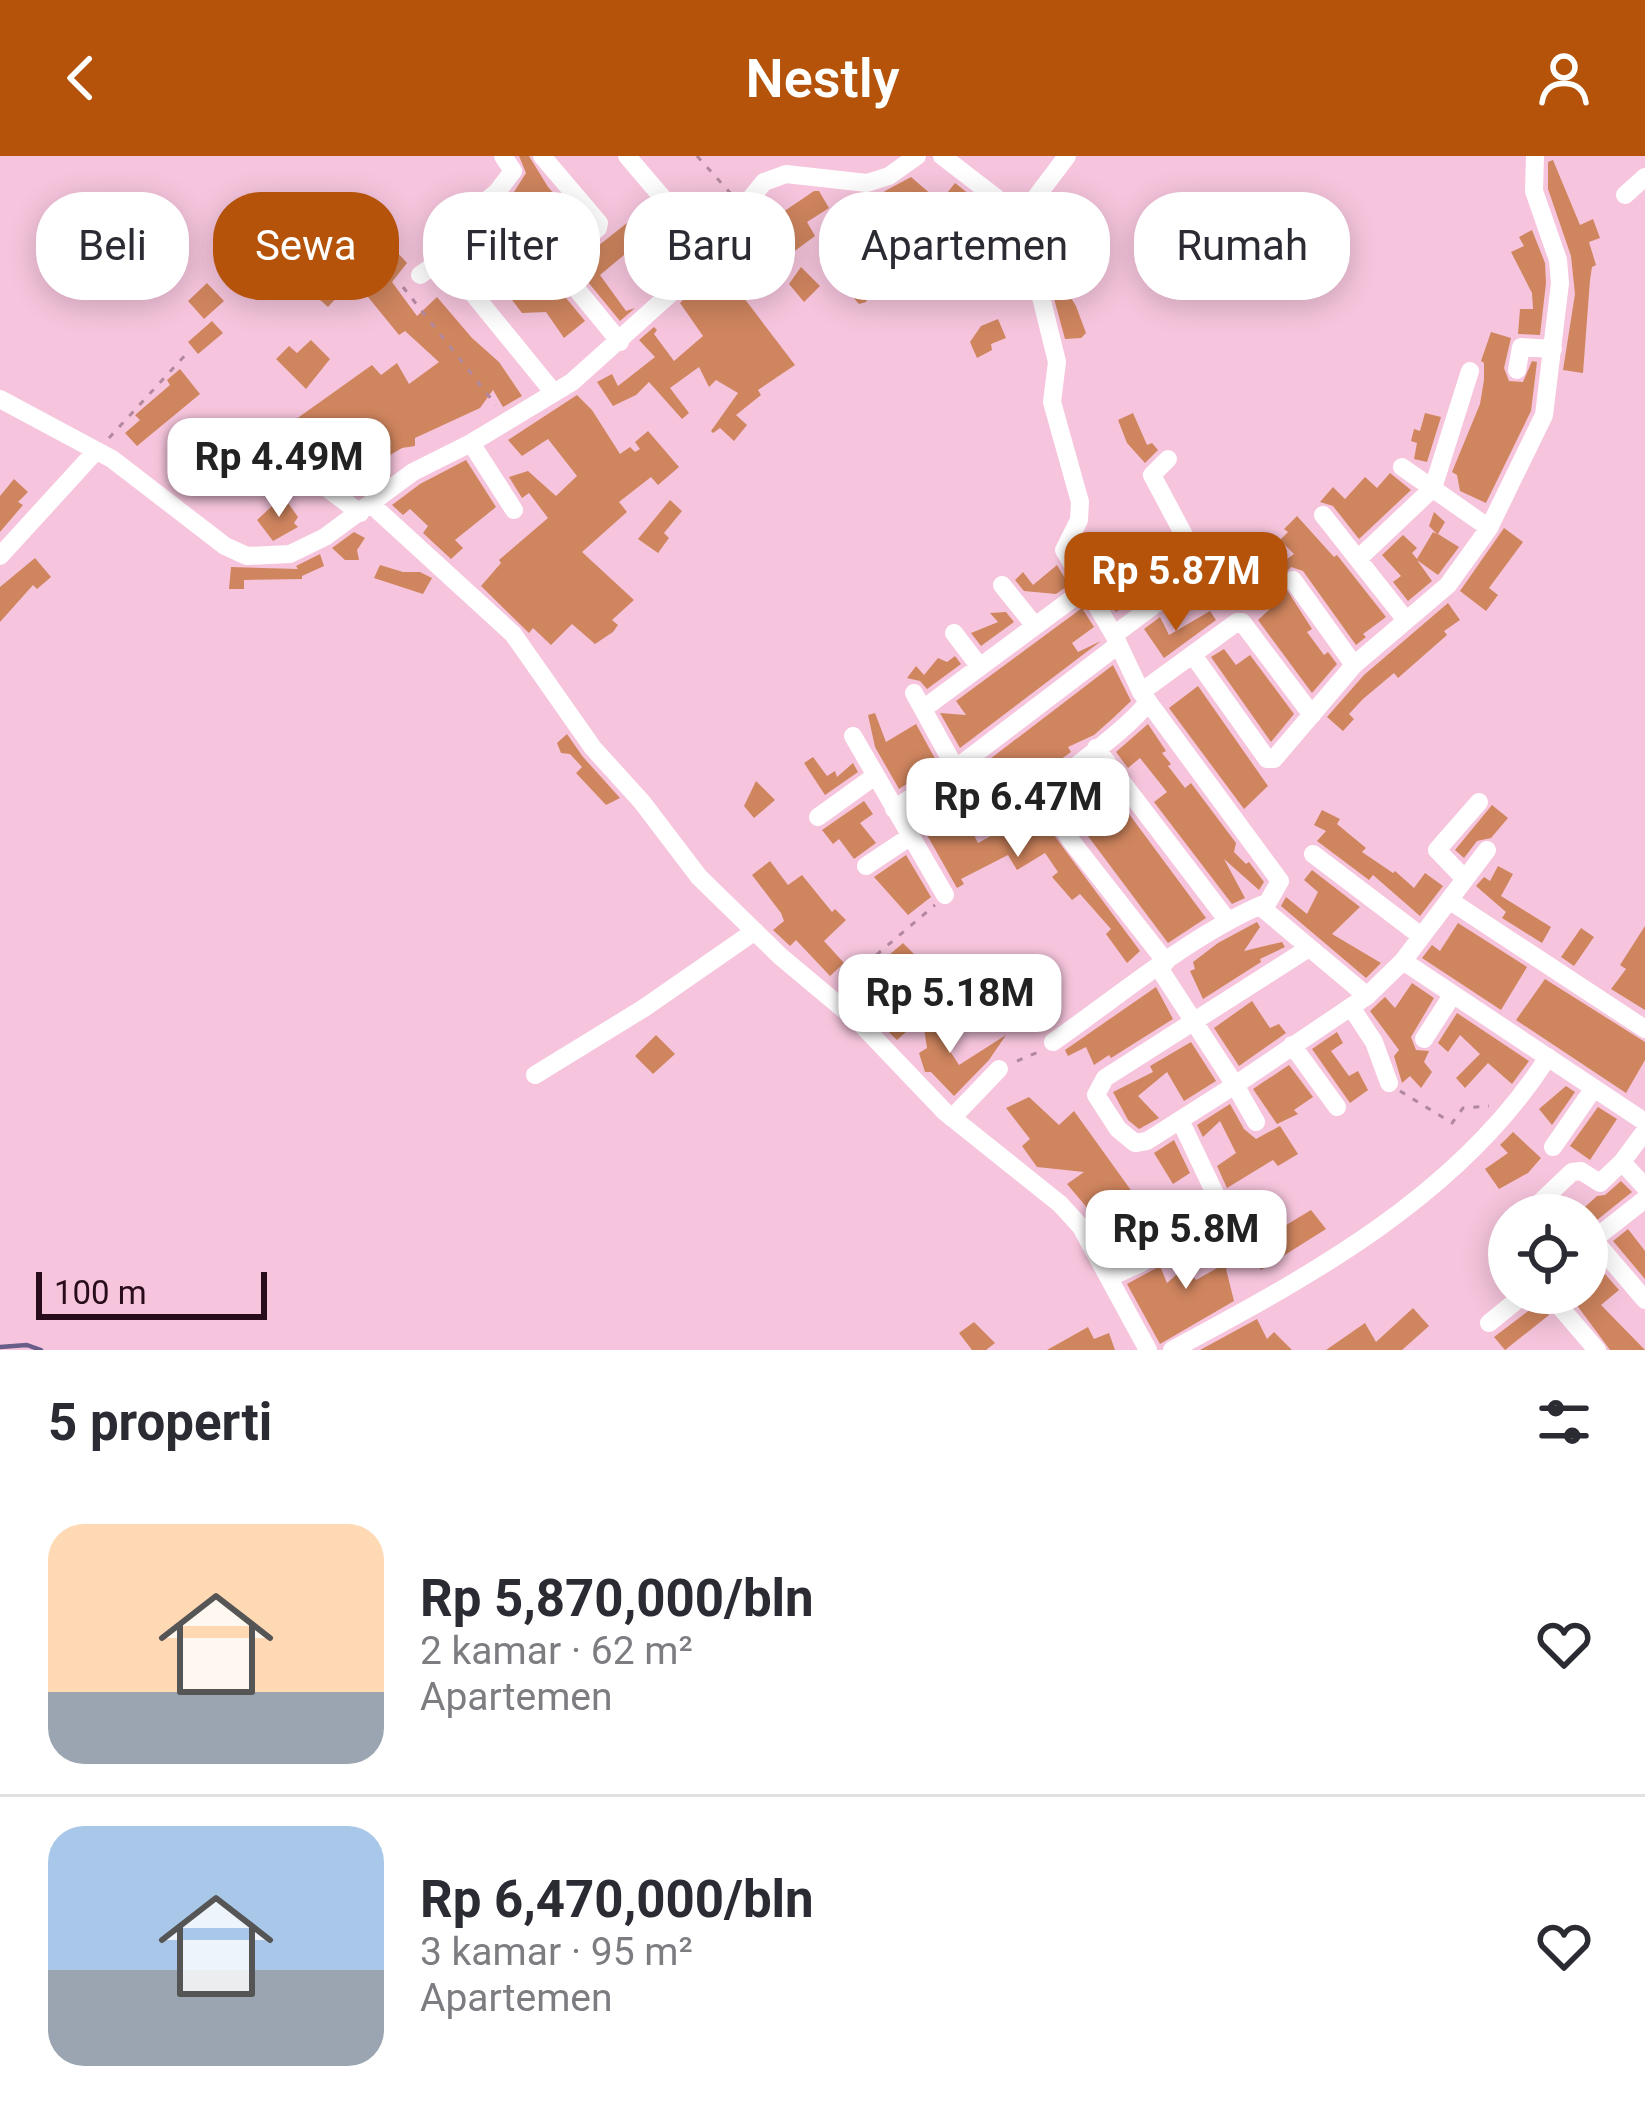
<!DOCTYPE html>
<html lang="id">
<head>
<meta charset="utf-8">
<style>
  :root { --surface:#fff; --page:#f7f7f7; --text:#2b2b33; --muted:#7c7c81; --line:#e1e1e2; --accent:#b45309 }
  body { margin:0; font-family:Roboto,sans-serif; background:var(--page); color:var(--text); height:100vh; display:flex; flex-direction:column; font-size:45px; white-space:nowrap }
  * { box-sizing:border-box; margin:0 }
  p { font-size:39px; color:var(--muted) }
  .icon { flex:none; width:66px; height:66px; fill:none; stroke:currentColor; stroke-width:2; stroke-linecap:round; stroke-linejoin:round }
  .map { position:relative; height:1194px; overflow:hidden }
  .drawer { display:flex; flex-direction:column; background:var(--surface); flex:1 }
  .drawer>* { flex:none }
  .hud { position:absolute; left:36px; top:36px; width:1575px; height:108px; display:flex; gap:24px }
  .fabs { position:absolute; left:1488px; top:1038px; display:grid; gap:24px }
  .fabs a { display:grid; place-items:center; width:120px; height:120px; border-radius:50%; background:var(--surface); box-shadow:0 6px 30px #0003; font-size:60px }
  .scale { position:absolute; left:36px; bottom:30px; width:231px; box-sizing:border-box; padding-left:12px; border:6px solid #280c1c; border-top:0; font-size:33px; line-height:42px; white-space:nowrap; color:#280c1c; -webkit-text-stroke:9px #f6c5dd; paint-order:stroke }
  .price { position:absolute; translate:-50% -102px; padding:0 27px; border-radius:24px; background:#fff; color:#222; font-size:39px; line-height:78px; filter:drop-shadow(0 3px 6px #0008) }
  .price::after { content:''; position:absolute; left:50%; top:72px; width:36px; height:27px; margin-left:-18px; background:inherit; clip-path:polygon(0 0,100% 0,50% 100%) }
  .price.on { background:var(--accent); color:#fff }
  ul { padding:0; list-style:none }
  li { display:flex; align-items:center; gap:36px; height:300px; padding:0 48px }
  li+li { border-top:3px solid var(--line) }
  li span { display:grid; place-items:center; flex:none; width:336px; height:240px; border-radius:36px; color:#555 }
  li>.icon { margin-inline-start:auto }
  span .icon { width:144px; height:144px; fill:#fffc; stroke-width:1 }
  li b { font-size:51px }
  h2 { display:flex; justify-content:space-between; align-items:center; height:144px; padding:0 48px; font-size:51px }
  .pill { padding:0 42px; border-radius:48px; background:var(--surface); box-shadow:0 6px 30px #0003; font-size:42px; line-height:108px }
  .pill.on { background:var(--accent); color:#fff }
  header { display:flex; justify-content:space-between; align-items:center; height:156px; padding:0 48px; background:var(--accent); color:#fff; font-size:54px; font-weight:600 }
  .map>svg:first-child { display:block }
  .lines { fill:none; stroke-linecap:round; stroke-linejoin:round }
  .stream { stroke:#695d8a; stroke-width:4.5 }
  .building { fill:#cf855e; fill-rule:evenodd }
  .path { stroke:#b2889e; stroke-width:3; stroke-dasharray:6 9; stroke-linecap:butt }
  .minor { stroke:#fff; stroke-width:18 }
</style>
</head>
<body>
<header><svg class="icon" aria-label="back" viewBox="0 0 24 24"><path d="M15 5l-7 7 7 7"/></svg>Nestly<svg class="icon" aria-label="person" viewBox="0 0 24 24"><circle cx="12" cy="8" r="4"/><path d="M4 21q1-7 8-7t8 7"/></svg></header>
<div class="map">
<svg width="1645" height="1194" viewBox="0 0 1645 1194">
  <rect width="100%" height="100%" fill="#f6c5dd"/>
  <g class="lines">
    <!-- stream -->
    <path class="stream" d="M 0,1191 L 27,1189 L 41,1194"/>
  </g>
  <!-- building -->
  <path class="building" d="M 519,0 L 529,0 L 548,31 L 563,48 L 541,69 L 514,36 L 526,17 Z
    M 1553,4 L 1580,69 L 1593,63 L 1600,82 L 1589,86 L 1596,109 L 1592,111 L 1590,124 L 1583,217 L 1563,214 L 1575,138 L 1571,100 L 1548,33 L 1548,6 Z
    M 911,21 L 940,46 L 955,27 L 998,61 L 996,77 L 1003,91 L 1000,95 L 964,63 L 955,78 L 939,77 L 947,93 L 942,102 L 917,120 L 906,108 L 890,122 L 885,117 L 873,128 L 866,146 L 859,148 L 846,133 L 867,110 L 848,86 L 861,76 L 831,54 L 847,46 L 858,63 L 885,35 Z
    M 814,35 L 819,35 L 829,52 L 807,66 L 815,80 L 769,114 L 746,81 Z
    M 651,48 L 677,80 L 671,85 L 687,99 L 658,124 L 630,94 L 600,119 L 626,155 L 635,152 L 620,165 L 574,109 Z
    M 496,57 L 522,87 L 508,102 L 491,83 L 496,78 L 486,68 Z
    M 1058,72 L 1069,86 L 1075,103 L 1062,111 L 1043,86 Z
    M 1532,74 L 1545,107 L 1546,127 L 1540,179 L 1518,178 L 1520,153 L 1533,153 L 1532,137 L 1511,96 L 1524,90 L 1519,81 Z
    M 384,82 L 407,107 L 392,126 L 417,160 L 437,141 L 472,182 L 499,206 L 522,240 L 503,251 L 493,234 L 480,252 L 415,282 L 415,290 L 402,292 L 358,318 L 366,325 L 372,320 L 377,326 L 368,333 L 356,329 L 352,334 L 328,316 L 302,285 L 309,277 L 292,266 L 372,209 L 381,219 L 397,207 L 409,228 L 439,206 L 405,175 L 399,179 L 333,98 L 347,87 L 362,105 L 373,99 Z
    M 801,111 L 820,130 L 804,146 L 789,128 Z
    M 543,114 L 585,165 L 564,182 L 546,156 L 522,157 L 506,136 L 514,128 L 519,132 Z
    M 314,115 L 340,138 L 328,151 L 302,128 Z
    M 725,117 L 795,209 L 758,234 L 761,239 L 736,259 L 747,269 L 734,285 L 720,272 L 713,277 L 711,275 L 738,237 L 716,224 L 709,231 L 699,211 L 670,232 L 689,257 L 682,263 L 649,226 L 636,239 L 613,250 L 597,226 L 612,218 L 618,230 L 655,201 L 639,184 L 654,171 L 657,174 L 654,178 L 674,205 L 703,180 L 680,147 L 697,130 L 703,137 Z
    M 1057,119 L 1076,150 L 1086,177 L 1081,182 L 1065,183 L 1049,124 Z
    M 207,127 L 224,145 L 204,163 L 188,145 Z
    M 998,163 L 1006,182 L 991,188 L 992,194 L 977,202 L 970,186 L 981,170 Z
    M 212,165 L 223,177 L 198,198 L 188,186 Z
    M 1491,176 L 1511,182 L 1504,212 L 1509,225 L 1523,226 L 1532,205 L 1537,206 L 1531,255 L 1486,347 L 1460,335 L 1457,319 L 1452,316 L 1480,248 L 1484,224 L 1484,207 L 1481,205 Z
    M 311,184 L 330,203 L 306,233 L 276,203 L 289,190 L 297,197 Z
    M 180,213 L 200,238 L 137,290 L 125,277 L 140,264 L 135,259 L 170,229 L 167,224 Z
    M 577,239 L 592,254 L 620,298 L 630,291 L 635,296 L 640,293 L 635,286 L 648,275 L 679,311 L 658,329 L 651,321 L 619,346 L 627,356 L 582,396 L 634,444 L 612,464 L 618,469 L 613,476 L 595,488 L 572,468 L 551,489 L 533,472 L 529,477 L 481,430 L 501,407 L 499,404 L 548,362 L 529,337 L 522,342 L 509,321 L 528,315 L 556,340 L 577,320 L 548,283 L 522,300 L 508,284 Z
    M 1133,257 L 1147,289 L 1152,287 L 1158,294 L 1145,307 L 1127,287 L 1118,264 Z
    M 1425,257 L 1441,261 L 1427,306 L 1414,303 L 1417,287 L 1411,285 L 1414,273 L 1420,275 Z
    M 466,304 L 496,351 L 455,384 L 463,392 L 451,403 L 423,377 L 428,370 L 410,353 L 403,359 L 392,349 L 420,328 Z
    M 1390,317 L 1411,334 L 1359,383 L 1333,350 L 1320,346 L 1333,331 L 1345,343 L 1365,321 L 1377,332 Z
    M 14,323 L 28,336 L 18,346 L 23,349 L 0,376 L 0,340 Z
    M 283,340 L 298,361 L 294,367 L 298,371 L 273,385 L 257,364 Z
    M 670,344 L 682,355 L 664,377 L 669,382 L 658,397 L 638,383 Z
    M 1434,356 L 1445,366 L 1438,378 L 1459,391 L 1438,419 L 1417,404 L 1432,425 L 1408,445 L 1393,426 L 1401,420 L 1382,399 L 1403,379 L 1417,392 L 1412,397 L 1417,403 L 1433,376 L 1437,378 L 1429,370 Z
    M 1297,360 L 1334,401 L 1337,399 L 1386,461 L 1363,478 L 1366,481 L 1356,489 L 1303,415 L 1291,411 L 1280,423 L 1273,413 L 1294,398 L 1280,384 L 1288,376 L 1284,373 Z
    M 1504,372 L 1523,386 L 1489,432 L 1498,439 L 1486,455 L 1460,435 Z
    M 354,376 L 365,382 L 357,394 L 359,404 L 345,404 L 332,392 Z
    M 1170,391 L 1185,409 L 1171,420 L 1167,415 L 1129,442 L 1132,445 L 1116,456 L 1093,417 L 1108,408 L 1120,426 L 1142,414 Z
    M 320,398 L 324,410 L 302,420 L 302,423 L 244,424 L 244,433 L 229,433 L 231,411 L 298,413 L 296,410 Z
    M 35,402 L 51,421 L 37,433 L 33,429 L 0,466 L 0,431 Z
    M 380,409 L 403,416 L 420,416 L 432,422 L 423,438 L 374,422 Z
    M 1057,409 L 1069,429 L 1056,438 L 1024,435 L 1015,424 L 1023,416 L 1033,429 Z
    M 1280,423 L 1312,473 L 1307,476 L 1324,499 L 1328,496 L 1337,508 L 1312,537 L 1258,464 L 1274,449 L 1264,435 Z
    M 1448,447 L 1460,464 L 1444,475 L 1447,479 L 1398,522 L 1394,517 L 1363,543 L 1349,558 L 1354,563 L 1343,575 L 1327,561 L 1364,519 Z
    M 1082,452 L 1094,471 L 1072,487 L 1078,496 L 1101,485 L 960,592 L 940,557 L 966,559 L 956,545 Z
    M 1210,455 L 1216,464 L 1164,502 L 1144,473 L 1160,461 L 1169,479 Z
    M 1006,456 L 1014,466 L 981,490 L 971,477 L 998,466 L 990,457 Z
    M 1224,493 L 1236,509 L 1250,499 L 1294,558 L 1271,586 L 1211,501 Z
    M 955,500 L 961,508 L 927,533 L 920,525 L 907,522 L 916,510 L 924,519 L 938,502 L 947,506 Z
    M 1113,509 L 1131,545 L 1112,563 L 1094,579 L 1068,591 L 1071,596 L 1004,643 L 991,624 L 981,631 L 973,616 Z
    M 1198,530 L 1268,630 L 1244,653 L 1169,552 Z
    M 875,557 L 886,586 L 916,568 L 938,608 L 899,633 L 875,591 L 868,559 Z
    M 1148,568 L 1166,595 L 1162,597 L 1171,608 L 1168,610 L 1185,632 L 1191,627 L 1236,687 L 1234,696 L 1246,708 L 1249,706 L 1264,726 L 1259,734 L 1224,703 L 1245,742 L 1232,748 L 1154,646 L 1167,636 L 1140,602 L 1128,612 L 1116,596 Z
    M 567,578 L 583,601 L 620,642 L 606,649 L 576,617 L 582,611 L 570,598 L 561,597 L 557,587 Z
    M 813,601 L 827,620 L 835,615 L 837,621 L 853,607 L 858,616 L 825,639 L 804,607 Z
    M 1095,612 L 1206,762 L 1168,787 L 1058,640 L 1061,637 L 1067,644 L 1088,627 L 1084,621 ZM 1100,639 L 1115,658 L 1095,676 L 1078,656 Z
    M 756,625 L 775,644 L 754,662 L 744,650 Z
    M 936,641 L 939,645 L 930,651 L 942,672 L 965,661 L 978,687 L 1036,655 L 1140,795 L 1127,807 L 1106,778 L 1111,773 L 1080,738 L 1072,744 L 1052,721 L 1058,716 L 1045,697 L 1017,714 L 1008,699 L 961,723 L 964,728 L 957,732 L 914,656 Z
    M 864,645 L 873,658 L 860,667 L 876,687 L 854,703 L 839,683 L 833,688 L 822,674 Z
    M 1492,649 L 1508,662 L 1491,682 L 1477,685 L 1464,702 L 1455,694 Z
    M 1322,654 L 1340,663 L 1337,668 L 1366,692 L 1362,696 L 1393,717 L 1395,715 L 1414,732 L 1425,717 L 1443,730 L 1420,760 L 1373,719 L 1369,724 L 1317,685 L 1326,675 L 1314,669 Z
    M 906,699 L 931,741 L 908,759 L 874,721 Z
    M 770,705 L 788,729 L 802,719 L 832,756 L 835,753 L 846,764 L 824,785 L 844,807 L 830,820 L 796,784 L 790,790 L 773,774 L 784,765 L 781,757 L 752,719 Z
    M 1498,710 L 1513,718 L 1501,740 L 1551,771 L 1542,787 L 1502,762 L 1506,756 L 1476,730 L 1484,721 L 1490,725 Z
    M 1312,714 L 1360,751 L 1332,778 L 1381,807 L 1366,822 L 1281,750 L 1286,741 L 1307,758 L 1318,736 L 1304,724 Z
    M 1257,766 L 1260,771 L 1244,795 L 1282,786 L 1285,791 L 1260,803 L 1261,806 L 1203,843 L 1190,815 L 1195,813 L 1193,806 L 1218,787 Z
    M 1458,767 L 1527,811 L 1501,854 L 1422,802 L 1432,789 L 1440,795 Z
    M 1645,770 L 1645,854 L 1611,833 L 1626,813 L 1620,809 Z
    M 1581,772 L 1594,781 L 1574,810 L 1561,801 Z
    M 903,787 L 918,802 L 883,833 L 868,817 Z
    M 1545,823 L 1645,886 L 1645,904 L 1626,937 L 1516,864 Z
    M 1412,827 L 1434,842 L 1411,881 L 1416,894 L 1429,895 L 1424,906 L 1432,916 L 1421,932 L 1410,920 L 1402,927 L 1394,900 L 1399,894 L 1370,855 L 1385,841 L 1395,852 Z
    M 1156,831 L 1173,863 L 1111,902 L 1109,899 L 1094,909 L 1086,891 L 1068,900 L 1065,894 Z
    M 889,836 L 917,866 L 897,884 L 868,856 Z
    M 1252,845 L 1270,872 L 1279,868 L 1286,877 L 1239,910 L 1214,872 Z
    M 940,854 L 954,871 L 950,895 L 959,909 L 1006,879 L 989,904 L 954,940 L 931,916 L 925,916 L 919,897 L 927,892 L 924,872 Z
    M 1457,857 L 1529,905 L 1512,928 L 1488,907 L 1465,932 L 1456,922 L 1480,898 L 1460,879 L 1448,896 L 1438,887 Z
    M 1337,876 L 1343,887 L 1331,895 L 1349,920 L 1358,915 L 1368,934 L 1350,947 L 1312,893 Z
    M 656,879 L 675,898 L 653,918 L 635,900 Z
    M 1191,886 L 1216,925 L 1184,945 L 1167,916 L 1138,940 L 1159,962 L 1139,973 L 1128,964 L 1113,936 L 1153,916 L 1150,910 Z
    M 1289,909 L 1313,941 L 1294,954 L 1298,958 L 1277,968 L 1253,933 Z
    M 1566,930 L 1575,936 L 1552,969 L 1539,953 Z
    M 1029,941 L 1059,969 L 1074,955 L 1161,1076 L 1114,1104 L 1095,1069 L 1099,1066 L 1067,1028 L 1084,1016 L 1037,1011 L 1022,990 L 1030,983 L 1006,952 Z
    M 1230,948 L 1244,973 L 1256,983 L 1280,970 L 1298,998 L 1278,1010 L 1273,1004 L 1227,1032 L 1217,1010 L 1236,997 L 1220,965 L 1203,981 L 1197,969 Z
    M 1598,951 L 1617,963 L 1590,1004 L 1570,990 Z
    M 1513,976 L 1541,1002 L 1528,1017 L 1499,1033 L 1485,1013 L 1508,997 L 1500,989 Z
    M 1174,984 L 1190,1017 L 1173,1028 L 1154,997 Z
    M 1621,1025 L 1632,1036 L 1587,1072 L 1587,1059 L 1576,1059 L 1597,1040 L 1605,1039 Z
    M 1311,1054 L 1326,1073 L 1261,1114 L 1248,1092 Z
    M 1217,1071 L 1241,1098 L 1226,1113 L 1234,1145 L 1160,1188 L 1127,1128 L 1160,1110 L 1167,1127 L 1185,1111 L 1196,1124 L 1219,1111 L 1202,1081 Z
    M 1628,1073 L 1645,1095 L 1645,1123 L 1613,1085 Z
    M 1605,1118 L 1619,1134 L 1601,1149 L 1645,1194 L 1610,1194 L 1576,1148 L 1593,1135 L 1590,1132 Z
    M 1539,1147 L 1549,1159 L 1505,1194 L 1494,1181 Z
    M 1413,1152 L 1429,1170 L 1402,1194 L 1326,1194 L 1365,1167 L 1376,1186 Z
    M 1257,1163 L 1267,1183 L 1274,1176 L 1292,1194 L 1200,1194 Z
    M 974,1166 L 995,1187 L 986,1194 L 972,1194 L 959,1177 Z
    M 1088,1171 L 1094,1183 L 1109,1177 L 1115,1194 L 1047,1194 Z"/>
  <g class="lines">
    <!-- path -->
    <path class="path" d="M 697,0 L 733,40
      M 403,131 L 496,249
      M 109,282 L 189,195
      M 842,828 L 935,749
      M 1017,905 L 1041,895
      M 1400,935 L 1452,967 L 1463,952 L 1489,950"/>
    <!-- minor -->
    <path class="minor" d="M 503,0 L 513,15 L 497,36 L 620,186
      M 542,0 L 599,67 L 598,72 L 557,106
      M 627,0 L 708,95
      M 942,0 L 1021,61 L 1067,0
      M 1625,39 L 1645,21
      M 1014,54 L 1009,73 L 1040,137 L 1057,206 L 1052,246 L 1080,346 L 1079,364 L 1064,394 L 1114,479 L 1141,536 L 1280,725 L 1268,746 C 1190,779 1122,838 1053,886
      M 420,119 L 436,108 L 468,60 L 497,36
      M 470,134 L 554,237
      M 1517,214 L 1521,191 L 1553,193
      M 0,243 L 112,303 L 225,390 L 247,400 L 290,398 L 325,381 L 413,316 L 471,287 L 572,226 L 681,128 L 764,26 L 786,18 L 867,27 L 889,20 L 917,0
      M 266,286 L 360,357
      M 471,287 L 514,354
      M 1402,311 L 1489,372
      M 372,349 L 513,478 L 593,592 L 642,646 L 699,721 L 780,800 L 860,867 L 945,956 L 1060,1048 L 1081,1071 L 1148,1194
      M 1323,359 L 1405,463
      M 0,400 L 95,296
      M 1358,403 L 1433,332 L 1470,215
      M 1293,424 L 1354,509
      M 1002,429 L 1035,470
      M 954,477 L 980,511
      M 1114,479 L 1202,413 L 1152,319 L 1168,303
      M 1193,499 L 1267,603 L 1274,603 L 1354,509 L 1448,429 L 1489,372 L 1544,259 L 1560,127 L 1558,104 L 1534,35 L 1535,0
      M 1141,536 L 1237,466 L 1242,466 L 1312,559
      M 914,537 L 986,668 C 1015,658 1135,570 1148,545
      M 923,553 L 1088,431
      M 853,580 L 945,739
      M 1096,592 L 1228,765
      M 1040,637 L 1072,686 L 1166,806
      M 894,653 L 955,613 L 1118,489
      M 818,661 L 875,620
      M 1313,698 L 1421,780
      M 866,710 L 911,680
      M 1464,722 L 1437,694 L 1479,646
      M 1449,744 L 1645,873
      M 1260,750 L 1367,840
      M 1403,805 L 1645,966
      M 1159,812 L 1235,929 L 1367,840 L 1403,805 L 1487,694
      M 1351,851 L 1374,886 L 1389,927
      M 1424,883 L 1453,838
      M 1292,889 L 1337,951
      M 535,919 L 644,852 L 755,775
      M 952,962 L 999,913
      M 1256,966 L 1235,929 L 1147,985 L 1135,987 L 1118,973 L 1096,939 L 1105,922 L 1309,792
      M 1645,975 L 1622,1006 L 1645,1031
      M 1553,991 L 1594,932
      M 1529,1057 L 1572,1016 L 1581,1015 L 1600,1027 L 1622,1006
      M 1594,1084 L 1645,1144
      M 1588,1088 L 1645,1043
      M 1110,1121 L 1141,1107 L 1217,1054 L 1220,1048 L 1180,964
      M 1548,1137 L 1597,1194
      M 1489,1167 L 1526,1137
      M 1172,1194 C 1312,1119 1460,1039 1548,901"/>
  </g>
</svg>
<div class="fabs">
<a><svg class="icon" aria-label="locate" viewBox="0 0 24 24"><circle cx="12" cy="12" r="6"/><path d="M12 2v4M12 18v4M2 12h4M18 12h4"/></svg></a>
</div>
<div class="scale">100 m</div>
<b class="price" style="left:279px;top:364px">Rp 4.49M</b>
<b class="price on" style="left:1176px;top:478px">Rp 5.87M</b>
<b class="price" style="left:1018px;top:704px">Rp 6.47M</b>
<b class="price" style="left:950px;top:900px">Rp 5.18M</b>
<b class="price" style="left:1186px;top:1136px">Rp 5.8M</b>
<div class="hud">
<a class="pill">Beli</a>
<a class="pill on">Sewa</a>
<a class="pill">Filter</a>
<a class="pill">Baru</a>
<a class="pill">Apartemen</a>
<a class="pill">Rumah</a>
</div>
</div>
<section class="drawer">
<h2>5 properti<svg class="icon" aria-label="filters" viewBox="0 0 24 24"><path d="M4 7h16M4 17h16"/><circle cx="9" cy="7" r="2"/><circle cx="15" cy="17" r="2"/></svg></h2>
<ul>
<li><span style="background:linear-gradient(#ffd9b3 70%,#9aa5b1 0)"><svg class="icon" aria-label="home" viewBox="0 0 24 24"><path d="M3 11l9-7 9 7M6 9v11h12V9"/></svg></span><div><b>Rp 5,870,000/bln</b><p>2 kamar · 62 m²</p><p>Apartemen</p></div><svg class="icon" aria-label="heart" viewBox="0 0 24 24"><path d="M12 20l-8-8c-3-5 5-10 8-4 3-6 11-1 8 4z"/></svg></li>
<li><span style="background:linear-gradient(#a9c7e8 60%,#9aa5b1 0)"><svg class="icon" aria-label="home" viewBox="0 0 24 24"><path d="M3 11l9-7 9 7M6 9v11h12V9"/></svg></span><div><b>Rp 6,470,000/bln</b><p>3 kamar · 95 m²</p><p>Apartemen</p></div><svg class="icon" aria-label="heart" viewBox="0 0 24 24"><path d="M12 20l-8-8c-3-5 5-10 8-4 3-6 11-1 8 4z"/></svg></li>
</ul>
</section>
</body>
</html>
